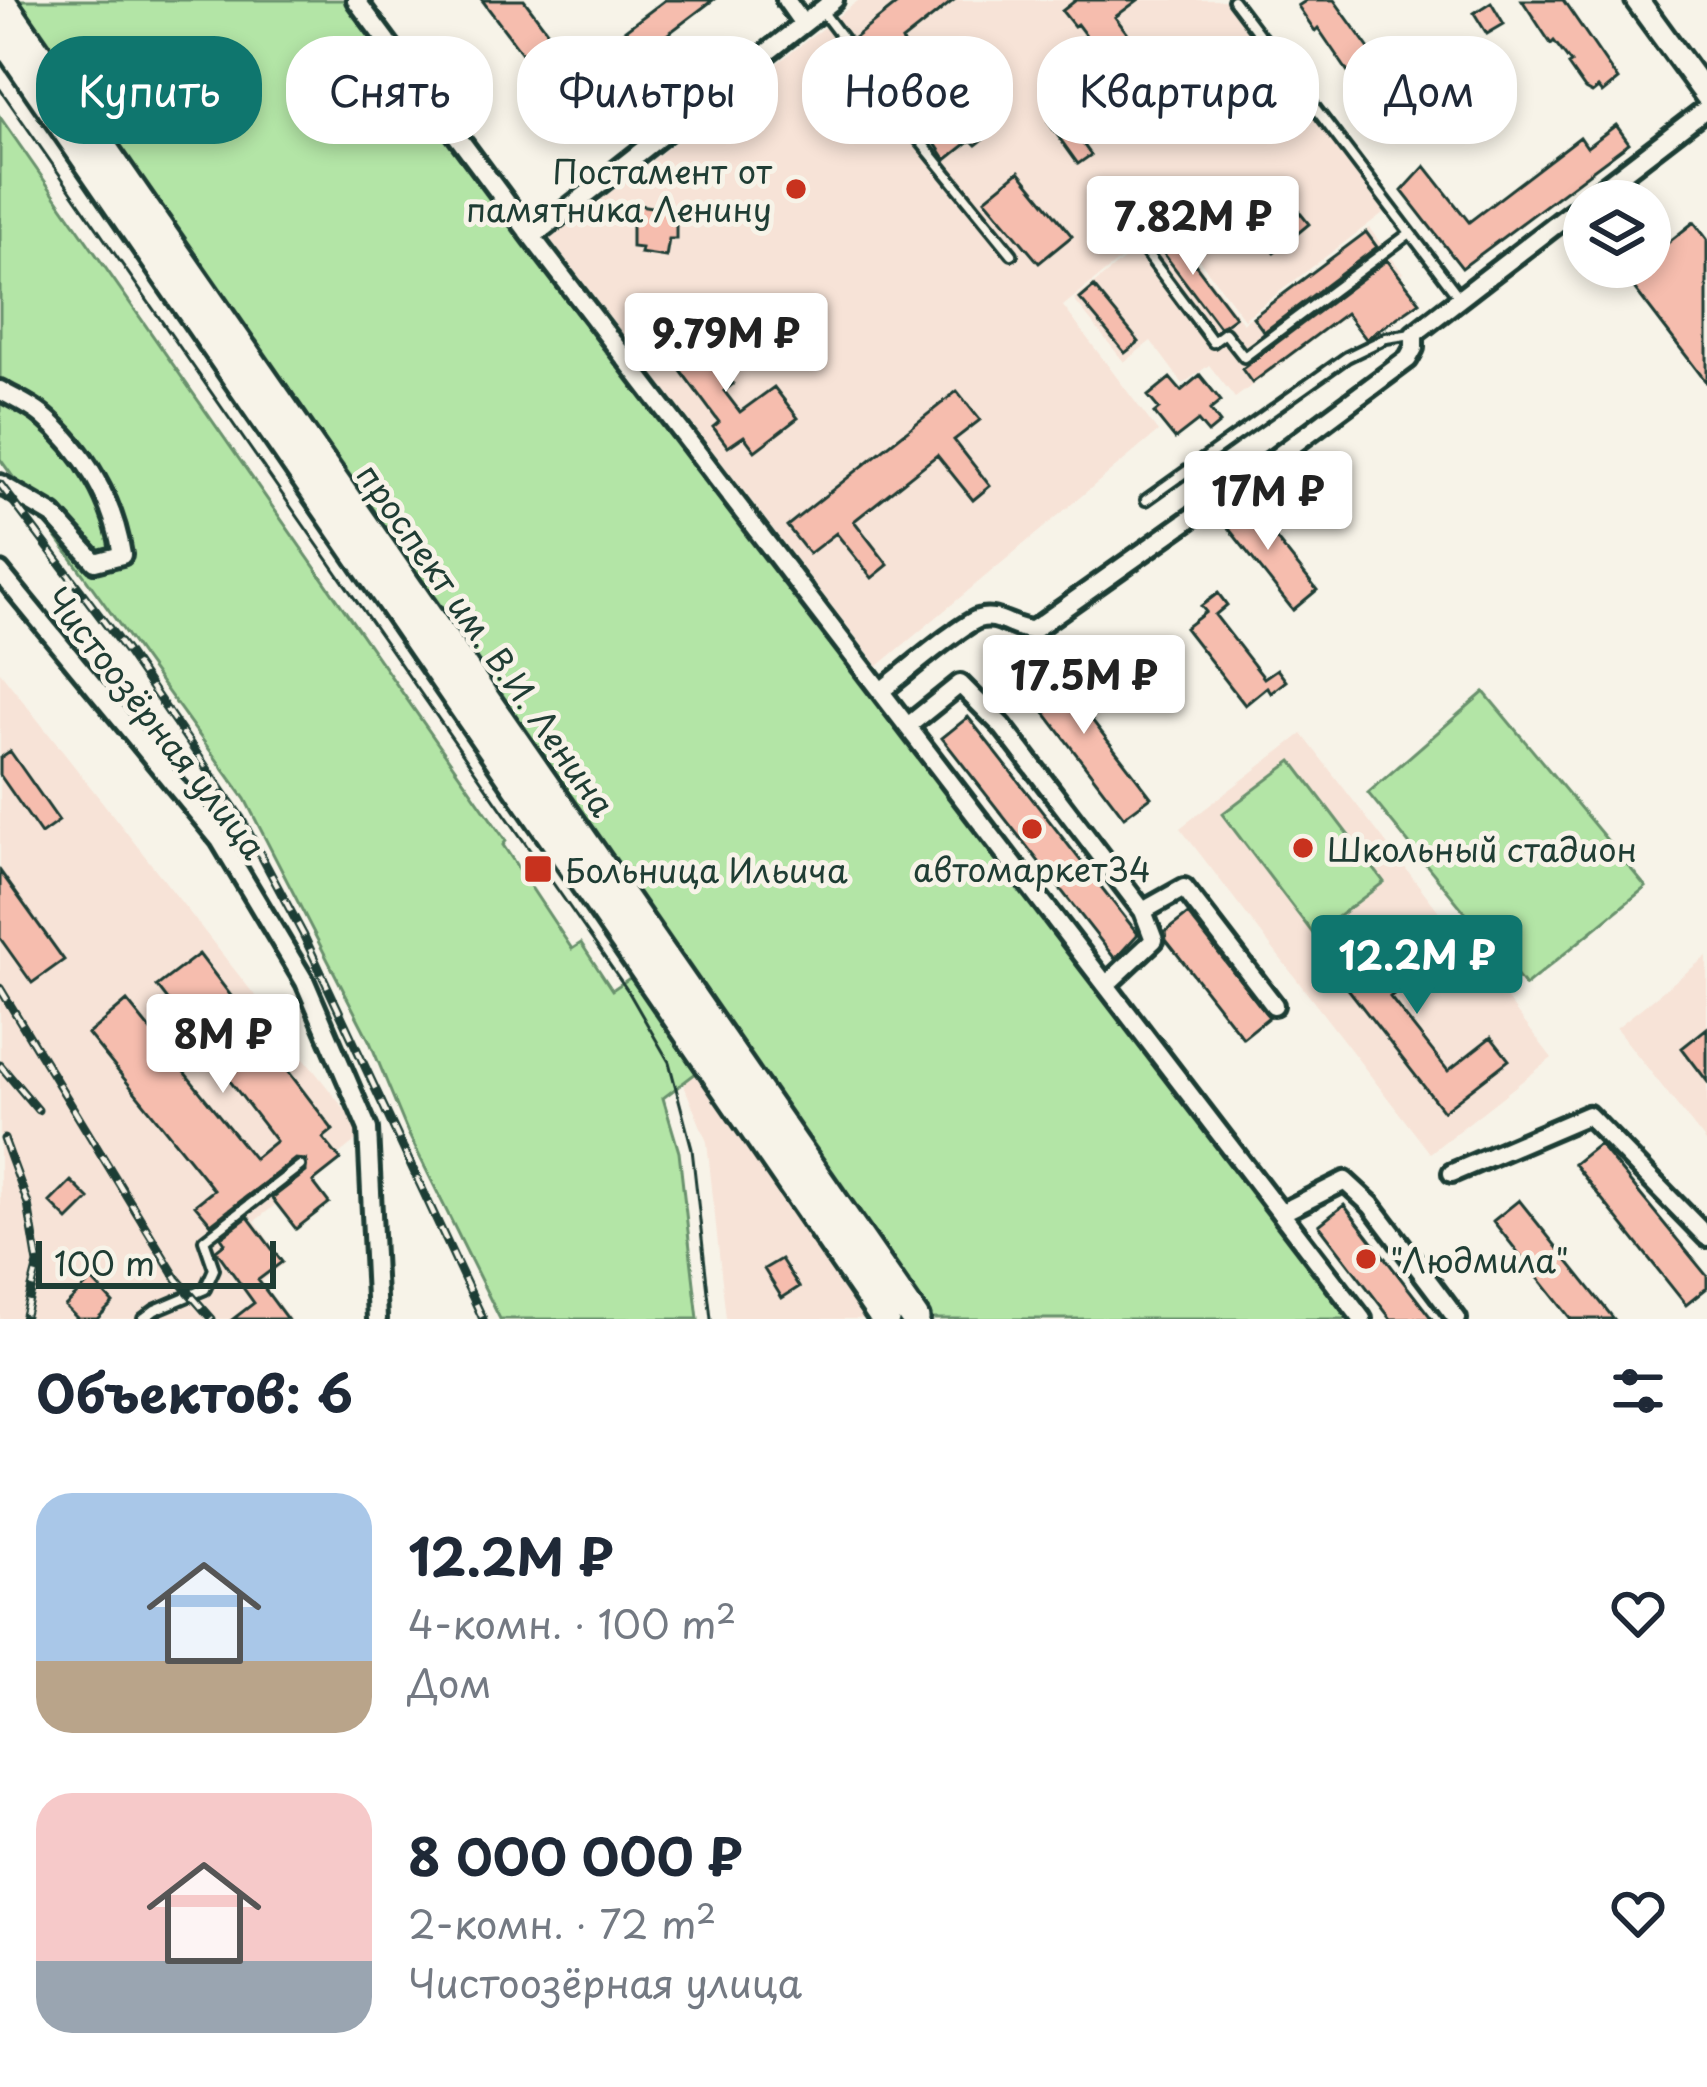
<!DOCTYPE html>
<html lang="ru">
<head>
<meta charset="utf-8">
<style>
  :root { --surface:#fff; --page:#f6f6f7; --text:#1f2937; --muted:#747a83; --accent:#0f766e }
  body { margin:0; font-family:"Playpen Sans",sans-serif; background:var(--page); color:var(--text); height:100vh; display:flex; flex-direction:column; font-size:45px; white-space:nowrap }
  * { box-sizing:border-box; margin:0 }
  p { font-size:39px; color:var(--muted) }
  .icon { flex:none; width:66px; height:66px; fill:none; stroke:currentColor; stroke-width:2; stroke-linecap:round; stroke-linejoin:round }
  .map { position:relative; height:1319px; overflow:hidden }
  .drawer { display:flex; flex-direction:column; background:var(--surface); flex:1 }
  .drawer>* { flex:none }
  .banner { position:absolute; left:36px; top:36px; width:1635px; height:108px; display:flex; gap:24px }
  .tools { position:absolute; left:1563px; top:180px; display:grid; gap:24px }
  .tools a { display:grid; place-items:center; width:108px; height:108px; border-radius:50%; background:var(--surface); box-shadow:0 6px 18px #0003; font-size:60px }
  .scale { position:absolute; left:36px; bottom:30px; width:240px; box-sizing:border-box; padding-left:12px; border:6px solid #1f3d34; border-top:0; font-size:33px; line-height:42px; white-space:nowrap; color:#1f3d34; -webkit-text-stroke:9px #f7f3e8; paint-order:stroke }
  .price { position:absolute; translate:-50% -102px; padding:0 27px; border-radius:12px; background:#fff; color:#222; font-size:39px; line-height:78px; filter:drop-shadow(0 3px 6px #0008) }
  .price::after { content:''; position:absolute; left:50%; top:72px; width:36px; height:27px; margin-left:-18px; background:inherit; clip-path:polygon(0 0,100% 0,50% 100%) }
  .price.on { background:var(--accent); color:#fff }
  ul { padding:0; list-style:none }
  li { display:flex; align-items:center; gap:36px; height:300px; padding:0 36px }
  li span { display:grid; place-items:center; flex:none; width:336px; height:240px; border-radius:36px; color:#555 }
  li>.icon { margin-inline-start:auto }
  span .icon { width:144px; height:144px; fill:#fffc; stroke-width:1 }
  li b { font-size:51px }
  h2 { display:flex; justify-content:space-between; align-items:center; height:144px; padding:0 36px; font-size:51px }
  .chip { padding:0 42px; border-radius:48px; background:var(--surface); box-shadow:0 6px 18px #0003; font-size:42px; line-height:108px }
  .chip.on { background:var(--accent); color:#fff }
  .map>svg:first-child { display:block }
  .built { fill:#f7e3d7 }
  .green { fill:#b3e5a6; stroke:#69916d; stroke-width:3 }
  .building { fill:#f6bdae; stroke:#1f3d34; stroke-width:3 }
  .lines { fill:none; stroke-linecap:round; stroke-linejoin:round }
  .service-casing { stroke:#1f3d34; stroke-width:16 }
  .minor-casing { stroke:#1f3d34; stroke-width:26 }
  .tertiary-casing { stroke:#1f3d34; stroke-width:30 }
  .primary-casing { stroke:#1f3d34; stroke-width:36 }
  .service { stroke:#f7f3e8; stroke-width:8 }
  .minor { stroke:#f7f3e8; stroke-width:16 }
  .tertiary { stroke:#f7f3e8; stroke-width:21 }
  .primary { stroke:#f7f3e8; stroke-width:27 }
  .tram { stroke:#1f3d34; stroke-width:3 }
  .rail-casing { stroke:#1f3d34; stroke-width:9 }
  .rail { stroke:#f7f3e8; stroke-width:4.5; stroke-dasharray:14; stroke-linecap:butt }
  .poi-dot { fill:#c8321e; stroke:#f7f3e8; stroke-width:4.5 }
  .labels { text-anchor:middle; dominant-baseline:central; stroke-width:10; stroke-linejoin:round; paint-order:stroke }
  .poi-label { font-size:33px; fill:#1f3d34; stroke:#f7f3e8; text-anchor:start }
  .street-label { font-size:33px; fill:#1f3d34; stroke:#f7f3e8 }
</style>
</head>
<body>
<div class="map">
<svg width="1707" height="1319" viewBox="0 0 1707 1319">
  <rect width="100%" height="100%" fill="#f7f3e8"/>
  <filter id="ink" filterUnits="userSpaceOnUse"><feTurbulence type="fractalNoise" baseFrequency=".00833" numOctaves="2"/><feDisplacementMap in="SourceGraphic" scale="24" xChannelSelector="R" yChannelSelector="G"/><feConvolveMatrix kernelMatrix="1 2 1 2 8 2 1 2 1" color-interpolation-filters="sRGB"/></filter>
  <g filter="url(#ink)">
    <!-- built -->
    <path class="built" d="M 859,0 L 1227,0 L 1387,210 L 1244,319 L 1169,220 L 1063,306 L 1158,432 L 878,666 L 550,239 Z
      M 1168,224 L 1243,323 L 1369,228 L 1403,273 L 1235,398 L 1209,365 L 1183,384 L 1151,341 L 1124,362 L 1074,300 Z
      M 0,672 L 364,1134 L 255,1221 L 284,1263 L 262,1282 L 290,1319 L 0,1319 Z
      M 1302,734 L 1552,1058 L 1430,1153 L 1180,828 Z
      M 1707,956 L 1707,1143 L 1616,1028 Z
      M 700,1070 L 866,1319 L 726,1319 L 707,1142 L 683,1083 Z"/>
    <!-- green -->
    <path class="green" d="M 11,0 L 347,0 L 1353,1319 L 927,1319 Z
      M 0,117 L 506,841 L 503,845 L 572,949 L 581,943 L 612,990 L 637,973 L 700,1070 L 663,1098 L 679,1152 L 698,1319 L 500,1319 L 408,1133 L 370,1042 L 245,799 L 0,459 Z
      M 1484,692 L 1646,887 L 1525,986 L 1368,793 Z
      M 1292,761 L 1384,882 L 1314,935 L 1222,814 Z"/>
    <!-- building -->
    <path class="building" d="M 482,0 L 524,0 L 575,68 L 665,0 L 713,0 L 553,121 L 535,98 L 548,88 Z
      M 902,0 L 954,0 L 902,41 L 961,117 L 978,103 L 998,128 L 976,145 L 971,140 L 946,160 L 915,113 L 903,115 L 892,108 L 895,87 L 853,39 Z
      M 1076,0 L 1138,0 L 1115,17 L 1158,74 L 1178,60 L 1201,90 L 1151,128 L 1140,114 L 1143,112 L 1077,24 L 1074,26 L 1062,11 Z
      M 1307,0 L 1334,0 L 1400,92 L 1454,53 L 1477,74 L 1395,134 L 1391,129 L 1388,131 L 1318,28 L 1315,31 L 1298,6 Z
      M 1522,0 L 1563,0 L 1618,80 L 1602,93 L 1598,88 L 1592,93 L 1585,89 L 1568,65 L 1571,63 L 1554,41 L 1551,44 Z
      M 1491,2 L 1504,24 L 1487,34 L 1474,13 Z
      M 1060,112 L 1091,155 L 1078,164 L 1048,122 Z
      M 1616,125 L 1629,143 L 1462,268 L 1402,191 L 1425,166 L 1469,222 L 1580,137 L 1587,147 Z
      M 1019,171 L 1072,236 L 1039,263 L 985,199 Z
      M 1292,203 L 1309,224 L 1274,253 L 1257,232 Z
      M 639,205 L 676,211 L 676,239 L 669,239 L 666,257 L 640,253 L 641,248 L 632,247 L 632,211 L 638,212 Z
      M 1694,222 L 1707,239 L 1707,383 L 1625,276 L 1637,267 L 1650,267 L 1650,257 Z
      M 1167,227 L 1235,317 L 1224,325 L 1219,327 L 1152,238 Z
      M 1366,232 L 1377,247 L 1264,332 L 1253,317 Z
      M 1387,260 L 1420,302 L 1366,339 L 1346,313 L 1252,383 L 1242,369 Z
      M 1094,287 L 1139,342 L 1125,353 L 1080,299 Z
      M 668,323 L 693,356 L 705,347 L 733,384 L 724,391 L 740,412 L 774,387 L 798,418 L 755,451 L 744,436 L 728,447 L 713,427 L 719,422 L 664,348 L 658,353 L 647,339 Z
      M 1200,375 L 1221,401 L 1210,410 L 1220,423 L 1208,433 L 1198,421 L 1175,439 L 1154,413 L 1159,409 L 1148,396 L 1170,378 L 1181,391 Z
      M 957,391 L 980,420 L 954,440 L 990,486 L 973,500 L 937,455 L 854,521 L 888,565 L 872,578 L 836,533 L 809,554 L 787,526 Z
      M 1243,497 L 1317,590 L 1293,610 L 1218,515 Z
      M 1218,593 L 1227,605 L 1215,615 L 1264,678 L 1277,669 L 1286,681 L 1271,693 L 1267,687 L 1245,705 L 1185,628 L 1206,612 L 1201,606 Z
      M 1043,656 L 1151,797 L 1124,817 L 1017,676 Z
      M 968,717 L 1138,934 L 1115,959 L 942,738 Z
      M 10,751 L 59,821 L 41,834 L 0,775 L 0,758 Z
      M 0,871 L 64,960 L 32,983 L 0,938 Z
      M 1188,914 L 1269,1017 L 1243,1038 L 1166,940 L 1165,932 Z
      M 1421,920 L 1446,953 L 1390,997 L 1448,1071 L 1491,1037 L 1509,1060 L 1443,1111 L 1342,981 Z
      M 199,954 L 333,1130 L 323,1138 L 341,1160 L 313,1182 L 329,1203 L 296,1229 L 272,1198 L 306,1172 L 306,1160 L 295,1159 L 211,1224 L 195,1205 L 214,1190 L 88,1034 L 127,1001 L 254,1159 L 276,1141 L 157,986 Z
      M 1707,1028 L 1707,1081 L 1682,1048 Z
      M 1599,1144 L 1707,1276 L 1707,1288 L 1686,1305 L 1574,1164 Z
      M 71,1181 L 89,1199 L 68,1220 L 50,1202 Z
      M 1519,1200 L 1614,1319 L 1571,1319 L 1493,1221 Z
      M 1344,1205 L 1412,1293 L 1432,1319 L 1391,1319 L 1319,1225 Z
      M 248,1217 L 282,1262 L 258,1280 L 287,1319 L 233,1319 L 254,1303 L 216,1250 L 225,1243 L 221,1237 Z
      M 781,1259 L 799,1287 L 782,1298 L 764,1269 Z
      M 92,1280 L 113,1303 L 97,1319 L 78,1319 L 65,1306 Z"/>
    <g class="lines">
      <!-- service casing -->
      <g class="service-casing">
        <path id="service" d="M 1233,0 L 1459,297
          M 822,11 L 881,89 L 877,107 L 895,132 L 912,131 L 1012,254
          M 1145,251 L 1213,342 L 1225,333 L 1244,357 L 1410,233
          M 1146,500 L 1347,357 L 1386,338 L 1412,334
          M 143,1319 L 155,1310 L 205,1289 L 214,1269 L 204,1240 L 300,1166"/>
      </g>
      <!-- minor casing -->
      <g class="minor-casing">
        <path id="minor" d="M 356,0 L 532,237 L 1362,1319
          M 786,0 L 803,24
          M 1586,201 L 1707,108
          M 532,237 L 834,0
          M 0,390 C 13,398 30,405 42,415 C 84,450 114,501 122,555 L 95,562 L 53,515 L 0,484
          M 0,572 L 220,840 L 305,982 L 368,1129 L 377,1319
          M 882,690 C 901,676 960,625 978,619 C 998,612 1013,630 1033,630 L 1266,465 L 1408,359 L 1414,348 L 1414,334 L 1584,203
          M 909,725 L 960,684 L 1002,726 L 1143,911 L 1154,940 L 1107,984
          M 1143,911 L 1184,888 L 1274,1005
          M 1452,1173 L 1588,1115 L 1707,1237
          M 1281,1213 L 1345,1181 L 1371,1205 L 1457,1319"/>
      </g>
      <!-- tertiary casing -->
      <g class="tertiary-casing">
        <path id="tertiary" d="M 1637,0 L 1707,96"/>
      </g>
      <!-- primary casing -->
      <g class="primary-casing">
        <path id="primary" d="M 0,0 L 915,1319
          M 0,33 L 885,1319"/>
      </g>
      <!-- service -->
      <use href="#service" class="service"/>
      <!-- minor -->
      <use href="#minor" class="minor"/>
      <!-- tertiary -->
      <use href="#tertiary" class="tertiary"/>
      <!-- primary -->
      <use href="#primary" class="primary"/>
      <!-- tram -->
      <path class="tram" d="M 0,89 L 628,991 L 669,1062 L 692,1149 L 711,1319"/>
      <!-- rail casing -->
      <g class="rail-casing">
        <path id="rail" d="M 0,484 L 127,652 L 241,818 L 303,934 L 483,1319
          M 0,988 L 177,1279 L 212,1319
          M 0,1065 L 38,1110
          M 4,1139 L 28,1204 L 38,1264 L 24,1319"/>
      </g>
      <!-- rail -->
      <use href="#rail" class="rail"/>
    </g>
  </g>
  <!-- markers -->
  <g class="poi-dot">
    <circle cx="796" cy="189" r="12"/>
    <circle cx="1032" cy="829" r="12"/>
    <circle cx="1303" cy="848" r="12"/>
    <rect x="523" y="854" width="30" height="30" rx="6"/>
    <circle cx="1366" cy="1259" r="12"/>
  </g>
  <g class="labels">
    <!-- poi labels -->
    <g class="poi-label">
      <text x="772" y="170" text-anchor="end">Постамент от<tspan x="772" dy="38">памятника Ленину</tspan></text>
      <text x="1327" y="848">Школьный стадион</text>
      <text x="1032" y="868" text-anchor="middle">автомаркет34</text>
      <text x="565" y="869">Больница Ильича</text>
      <text x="1390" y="1259">"Людмила"</text>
    </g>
    <!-- street labels -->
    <g class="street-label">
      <text transform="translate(487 639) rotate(55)">проспект им. В.И. Ленина</text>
      <text transform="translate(157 722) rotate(52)">Чистоозёрная улица</text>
    </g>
  </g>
</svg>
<div class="tools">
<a><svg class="icon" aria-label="layers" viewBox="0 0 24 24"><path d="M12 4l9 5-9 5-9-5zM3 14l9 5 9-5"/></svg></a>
</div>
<div class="scale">100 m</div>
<b class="price" style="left:1193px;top:278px">7.82M ₽</b>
<b class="price" style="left:726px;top:395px">9.79M ₽</b>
<b class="price" style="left:1268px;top:553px">17M ₽</b>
<b class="price" style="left:1084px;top:737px">17.5M ₽</b>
<b class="price on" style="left:1417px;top:1017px">12.2M ₽</b>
<b class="price" style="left:223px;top:1096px">8M ₽</b>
<div class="banner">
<a class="chip on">Купить</a>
<a class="chip">Снять</a>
<a class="chip">Фильтры</a>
<a class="chip">Новое</a>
<a class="chip">Квартира</a>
<a class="chip">Дом</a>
</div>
</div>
<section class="drawer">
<h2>Объектов: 6<svg class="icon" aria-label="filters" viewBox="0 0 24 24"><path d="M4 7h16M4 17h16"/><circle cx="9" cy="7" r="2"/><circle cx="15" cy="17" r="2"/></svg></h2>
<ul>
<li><span style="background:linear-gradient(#a9c7e8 70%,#b9a48a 0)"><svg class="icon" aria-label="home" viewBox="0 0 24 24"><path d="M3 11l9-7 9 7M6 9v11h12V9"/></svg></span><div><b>12.2M ₽</b><p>4-комн. · 100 m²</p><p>Дом</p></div><svg class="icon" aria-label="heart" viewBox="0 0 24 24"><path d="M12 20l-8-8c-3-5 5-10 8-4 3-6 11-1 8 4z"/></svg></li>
<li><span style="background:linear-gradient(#f6c9c9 70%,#9aa5b1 0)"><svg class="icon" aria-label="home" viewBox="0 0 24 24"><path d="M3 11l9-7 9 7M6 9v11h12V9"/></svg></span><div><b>8 000 000 ₽</b><p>2-комн. · 72 m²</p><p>Чистоозёрная улица</p></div><svg class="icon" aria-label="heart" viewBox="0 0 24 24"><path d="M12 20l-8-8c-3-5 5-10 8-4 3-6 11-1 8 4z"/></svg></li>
</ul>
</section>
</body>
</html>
